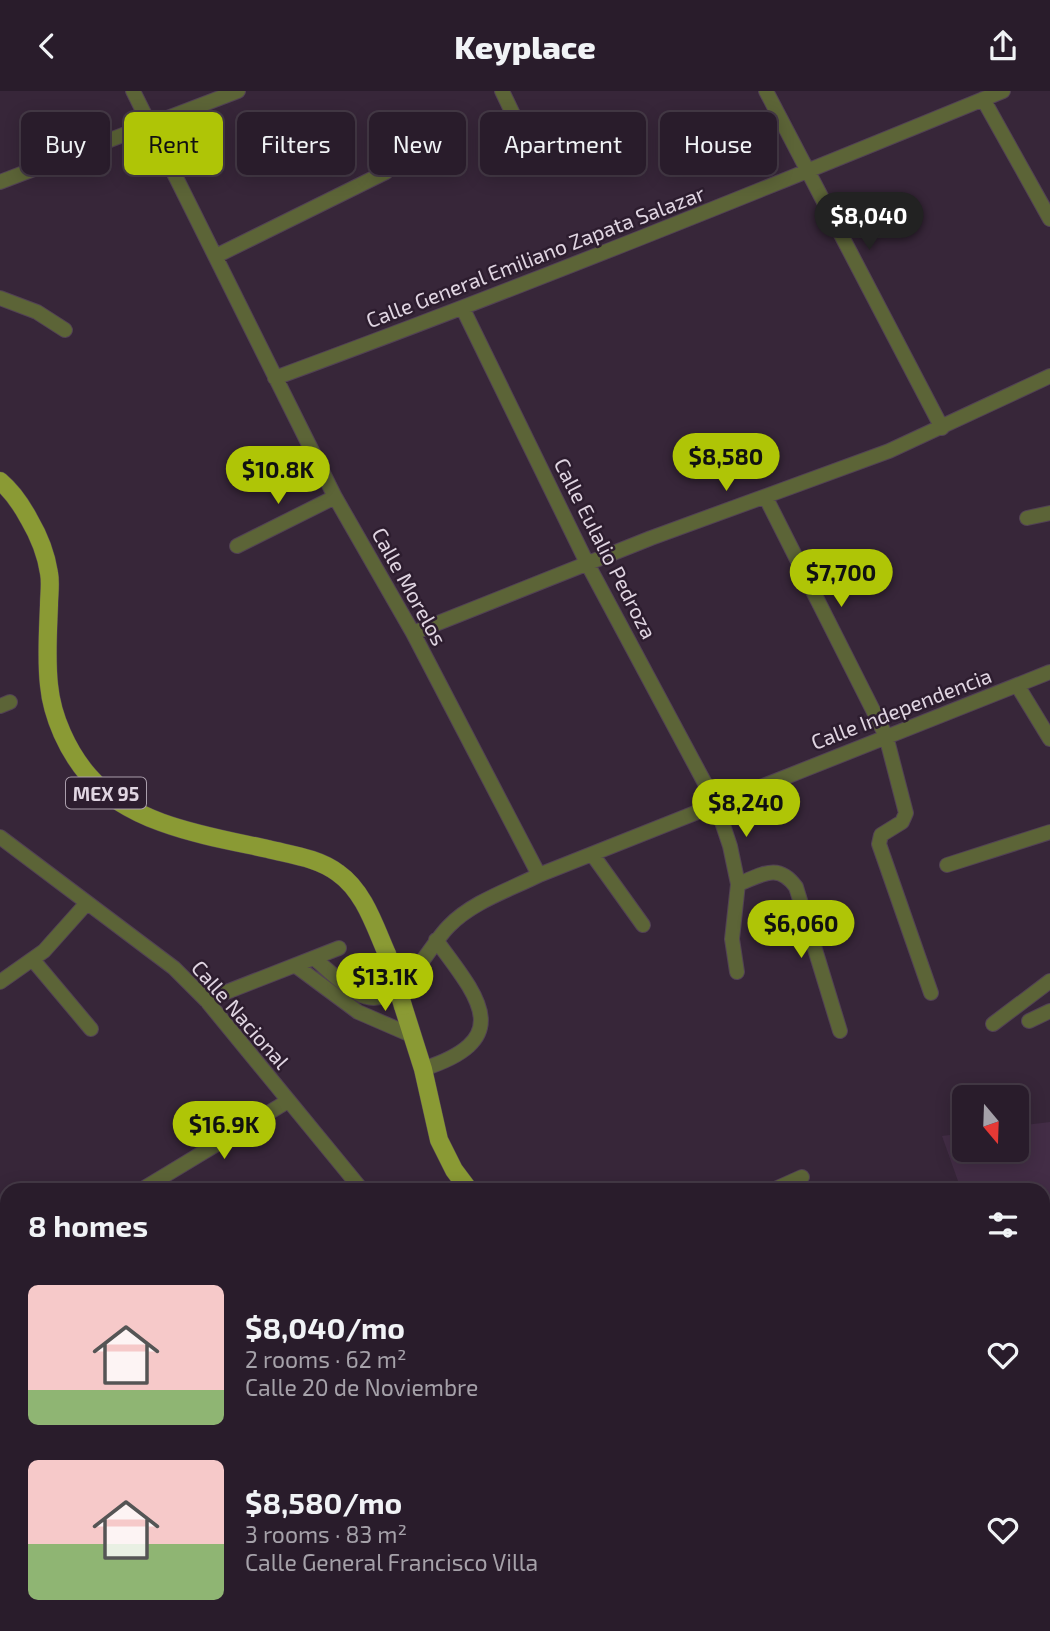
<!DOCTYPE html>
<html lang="en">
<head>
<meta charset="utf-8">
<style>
  :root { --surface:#291c2b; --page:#352937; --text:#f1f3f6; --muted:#a5a1a9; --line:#453a47; --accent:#afc506 }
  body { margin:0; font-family:"Exo 2",sans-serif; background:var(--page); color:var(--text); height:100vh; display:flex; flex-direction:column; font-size:26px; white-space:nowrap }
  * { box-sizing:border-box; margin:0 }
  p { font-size:23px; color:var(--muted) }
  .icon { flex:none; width:38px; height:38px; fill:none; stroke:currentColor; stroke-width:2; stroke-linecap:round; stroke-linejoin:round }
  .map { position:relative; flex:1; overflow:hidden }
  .panel { position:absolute; left:0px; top:1092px; width:1050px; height:448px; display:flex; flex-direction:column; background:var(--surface); border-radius:21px 21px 0 0; box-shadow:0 4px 18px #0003,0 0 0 2px var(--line) }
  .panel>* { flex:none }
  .top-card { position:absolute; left:21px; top:21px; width:1008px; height:63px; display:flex; gap:14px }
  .needle { width:46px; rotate:161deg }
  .buttons { position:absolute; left:952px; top:994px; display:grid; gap:14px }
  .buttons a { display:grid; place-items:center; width:77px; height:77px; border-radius:10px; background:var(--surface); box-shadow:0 4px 18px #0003,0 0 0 2px var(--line); font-size:35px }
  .price { position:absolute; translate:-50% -60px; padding:0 16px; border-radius:24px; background:var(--accent); color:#111; font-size:23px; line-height:46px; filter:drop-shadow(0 2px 4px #0008) }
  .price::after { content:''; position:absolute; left:50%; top:42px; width:21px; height:16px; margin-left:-10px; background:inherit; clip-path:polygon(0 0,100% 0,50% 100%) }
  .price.selected { background:#222; color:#fff }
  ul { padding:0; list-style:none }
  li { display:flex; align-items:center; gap:21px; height:175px; padding:0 28px }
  li span { display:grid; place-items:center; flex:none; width:196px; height:140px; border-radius:10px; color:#555 }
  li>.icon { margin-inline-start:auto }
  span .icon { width:84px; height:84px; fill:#fffc; stroke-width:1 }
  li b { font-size:30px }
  h2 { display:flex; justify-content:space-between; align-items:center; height:84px; padding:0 28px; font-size:30px }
  .pill { padding:0 24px; border-radius:10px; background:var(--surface); box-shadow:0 4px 18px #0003,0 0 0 2px var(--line); font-size:24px; line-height:63px }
  .pill.selected { background:var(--accent); color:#111 }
  header { display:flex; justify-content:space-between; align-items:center; height:91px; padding:0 28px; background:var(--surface); font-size:32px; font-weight:800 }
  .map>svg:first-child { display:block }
  .built { fill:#432d46 }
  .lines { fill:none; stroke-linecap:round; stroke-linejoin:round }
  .service-casing { stroke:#524254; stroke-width:9 }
  .minor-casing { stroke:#524254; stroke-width:16 }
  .primary-casing { stroke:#524254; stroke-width:19 }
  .service { stroke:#5c6437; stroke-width:7 }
  .minor { stroke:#5c6437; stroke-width:14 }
  .primary { stroke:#8a9a34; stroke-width:18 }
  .primary-bridge-casing { stroke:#524254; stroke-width:19; stroke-linecap:butt }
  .primary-bridge { stroke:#8a9a34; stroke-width:18 }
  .labels { text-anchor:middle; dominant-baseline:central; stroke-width:5; stroke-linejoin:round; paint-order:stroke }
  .shield { fill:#2d1d2f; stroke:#aa9eac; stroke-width:2 }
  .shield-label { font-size:19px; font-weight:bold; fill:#e0d5e2 }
  .street-label { font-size:21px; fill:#e0d5e2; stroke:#2d1d2f }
</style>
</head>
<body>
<header><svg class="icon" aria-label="back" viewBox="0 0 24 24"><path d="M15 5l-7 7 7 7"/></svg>Keyplace<svg class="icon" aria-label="share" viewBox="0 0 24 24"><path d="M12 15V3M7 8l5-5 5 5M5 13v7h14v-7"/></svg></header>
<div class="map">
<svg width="1050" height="1540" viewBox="0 0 1050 1540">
  <rect width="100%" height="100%" fill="#372639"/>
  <!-- built -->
  <path class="built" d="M 1050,1031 L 1050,1214 L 1043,1218 L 1043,1099 L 954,1099 L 958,1090 L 942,1045 L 964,1042 L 964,1059 L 1017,1059 L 1017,1035 Z"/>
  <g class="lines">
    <!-- service casing -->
    <g class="service-casing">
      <path id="service" d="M 1043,1489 L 1050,1453 L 1047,1428
        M 75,1533 L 75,1540"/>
    </g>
    <!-- minor casing -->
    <g class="minor-casing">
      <path id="minor" d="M 133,0 L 335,406 L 413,542 L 539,784
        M 502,0 L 533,65
        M 766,0 L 942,337
        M 983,8 L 1050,128
        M 0,91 L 238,0
        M 216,165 L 386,81
        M 0,207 L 37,221 L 65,239
        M 463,218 L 587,472 L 716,713 L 730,755 L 738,793 L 732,848 L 737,881
        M 275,287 C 520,197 762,99 1003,0
        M 766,407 L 886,645 L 906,722 L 902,731 L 881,744 L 879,753 L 931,902
        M 1027,427 L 1050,422
        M 237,455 L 335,406
        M 413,542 L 651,447 L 889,360 L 1050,285
        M 1017,594 L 1050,648
        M 0,615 L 10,611
        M 0,746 L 174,877 L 206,909 L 362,1099
        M 592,763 L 643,834
        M 947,774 L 1050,741
        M 738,793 C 762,784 778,771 796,796 L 840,940
        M 315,868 C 328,879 342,893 357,902 C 398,926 427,856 449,835 C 472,811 509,799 539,784 L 1050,581
        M 33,869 L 91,938
        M 296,875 L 358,921 L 411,944
        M 0,891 L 44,860 L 86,813
        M 206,909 L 339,857
        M 1029,930 L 1050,920
        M 993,933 L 1050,890
        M 423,978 C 516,948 479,907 436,849
        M 141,1099 L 288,1010
        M 773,1099 L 802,1086
        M 0,1195 L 7,1184
        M 1043,1259 L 1050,1255
        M 713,1533 L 718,1540
        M 1031,1533 L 1040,1540
        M 309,1540 L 317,1533
        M 400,1540 L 406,1533
        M 626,1540 L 638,1533
        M 840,1540 L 841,1533"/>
    </g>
    <!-- primary casing -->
    <g class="primary-casing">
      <path id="primary" d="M 0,390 C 13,401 21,413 29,428 C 39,445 46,462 49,482 C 51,492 49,504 49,514 C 48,541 46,568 49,594 C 52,626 68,661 89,685 C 131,734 208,745 268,758 C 292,764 318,767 338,782 C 364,800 375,836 387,863
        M 403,915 L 423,978 L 439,1049 L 454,1079 L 469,1099
        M 819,1540 L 820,1533"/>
    </g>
    <!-- service -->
    <use href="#service" class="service"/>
    <!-- minor -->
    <use href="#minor" class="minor"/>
    <!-- primary -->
    <use href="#primary" class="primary"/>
    <!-- primary-bridge casing -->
    <g class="primary-bridge-casing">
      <path id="primary-bridge" d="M 387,863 L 403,915"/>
    </g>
    <!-- primary-bridge -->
    <use href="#primary-bridge" class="primary-bridge"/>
  </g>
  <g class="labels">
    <!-- shield labels -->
    <rect class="shield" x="66" y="686.5" width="80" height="31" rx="5"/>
    <g class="shield-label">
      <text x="106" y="702">MEX 95</text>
    </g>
    <!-- street labels -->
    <g class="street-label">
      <text transform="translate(535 165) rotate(-21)">Calle General Emiliano Zapata Salazar</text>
      <text transform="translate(606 457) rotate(63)">Calle Eulalio Pedroza</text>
      <text transform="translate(410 495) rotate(61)">Calle Morelos</text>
      <text transform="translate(901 617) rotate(-21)">Calle Independencia</text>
      <text transform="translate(241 923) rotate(49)">Calle Nacional</text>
    </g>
  </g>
</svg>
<div class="buttons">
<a><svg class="needle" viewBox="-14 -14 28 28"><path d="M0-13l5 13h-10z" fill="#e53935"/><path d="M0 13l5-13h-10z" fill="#a5a1a9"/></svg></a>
</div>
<b class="price selected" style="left:869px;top:161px">$8,040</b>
<b class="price" style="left:726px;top:402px">$8,580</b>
<b class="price" style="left:278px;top:415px">$10.8K</b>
<b class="price" style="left:841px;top:518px">$7,700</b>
<b class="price" style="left:746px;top:748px">$8,240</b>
<b class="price" style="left:801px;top:869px">$6,060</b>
<b class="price" style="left:385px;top:922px">$13.1K</b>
<b class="price" style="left:224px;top:1070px">$16.9K</b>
<div class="top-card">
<a class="pill">Buy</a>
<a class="pill selected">Rent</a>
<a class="pill">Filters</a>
<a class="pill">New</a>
<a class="pill">Apartment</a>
<a class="pill">House</a>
</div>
<section class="panel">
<h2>8 homes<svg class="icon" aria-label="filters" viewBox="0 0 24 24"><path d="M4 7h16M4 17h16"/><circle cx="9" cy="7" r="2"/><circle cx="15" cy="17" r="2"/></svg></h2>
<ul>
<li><span style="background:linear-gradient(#f6c9c9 75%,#8fb573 0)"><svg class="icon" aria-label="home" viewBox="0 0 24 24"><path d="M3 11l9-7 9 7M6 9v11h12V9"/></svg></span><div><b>$8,040/mo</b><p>2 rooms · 62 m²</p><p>Calle 20 de Noviembre</p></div><svg class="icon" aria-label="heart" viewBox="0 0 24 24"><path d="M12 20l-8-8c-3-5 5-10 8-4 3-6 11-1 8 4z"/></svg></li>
<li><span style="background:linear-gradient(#f6c9c9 60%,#8fb573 0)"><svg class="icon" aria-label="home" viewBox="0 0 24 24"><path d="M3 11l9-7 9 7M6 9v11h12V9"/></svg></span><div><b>$8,580/mo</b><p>3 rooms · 83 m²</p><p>Calle General Francisco Villa</p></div><svg class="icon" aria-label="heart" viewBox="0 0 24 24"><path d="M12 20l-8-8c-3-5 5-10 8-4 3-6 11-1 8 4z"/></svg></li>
</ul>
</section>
</div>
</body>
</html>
